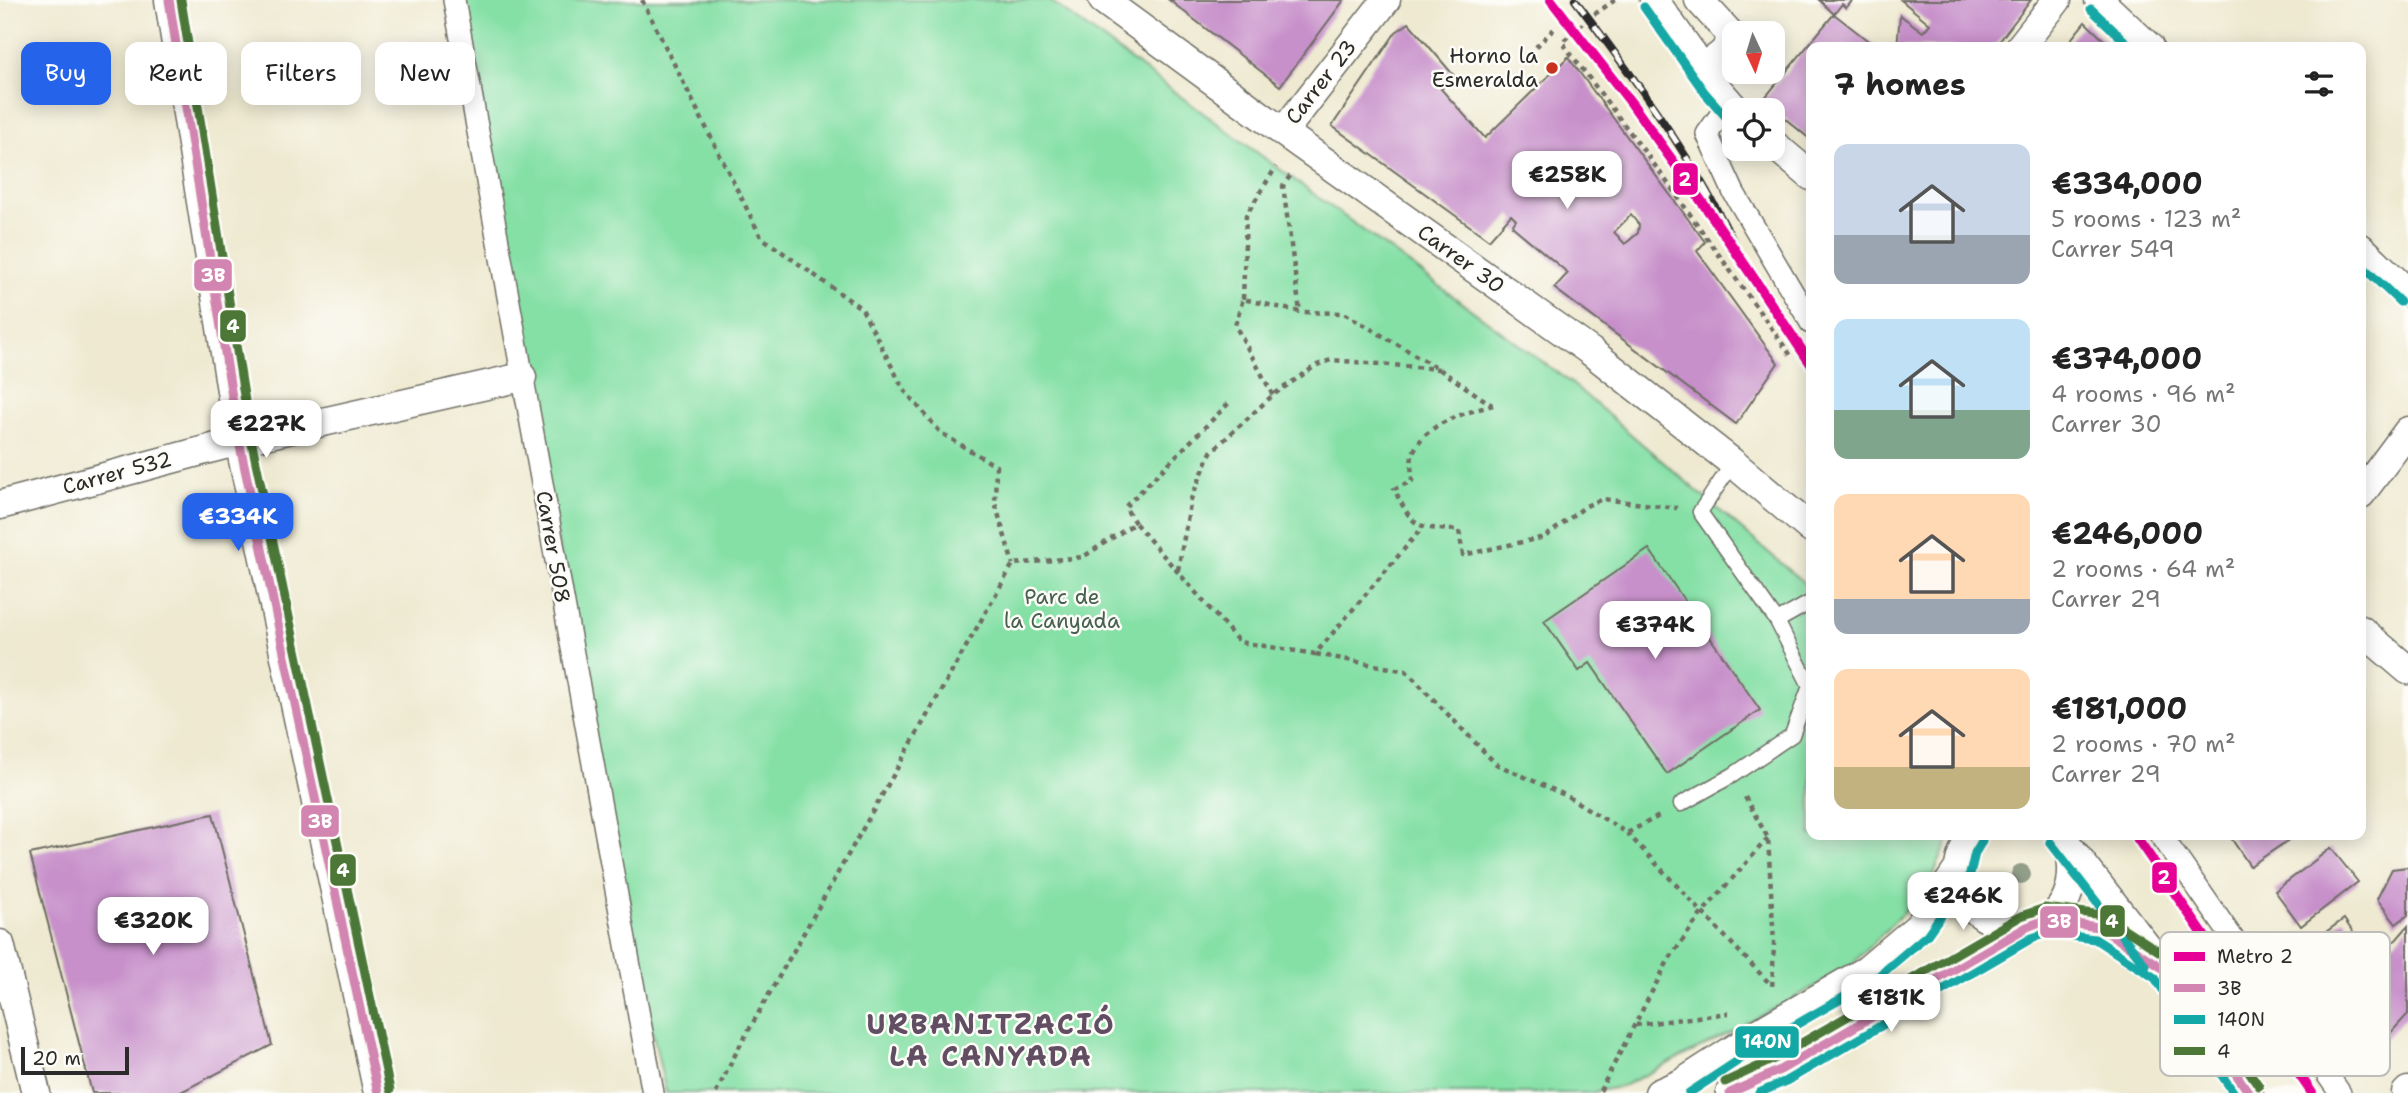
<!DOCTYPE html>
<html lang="en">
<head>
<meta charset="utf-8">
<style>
  :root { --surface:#fff; --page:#f6f6f6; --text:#222; --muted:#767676; --accent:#2563eb }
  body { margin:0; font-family:"Shantell Sans",sans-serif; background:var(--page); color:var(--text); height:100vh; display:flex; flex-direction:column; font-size:26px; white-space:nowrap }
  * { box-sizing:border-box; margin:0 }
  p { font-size:23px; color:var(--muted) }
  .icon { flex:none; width:38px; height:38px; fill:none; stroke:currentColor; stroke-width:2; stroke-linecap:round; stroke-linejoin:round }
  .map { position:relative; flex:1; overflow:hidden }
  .sheet { position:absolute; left:1806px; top:42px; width:560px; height:798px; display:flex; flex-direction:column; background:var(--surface); border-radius:14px; box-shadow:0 4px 18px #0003 }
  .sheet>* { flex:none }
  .guide { position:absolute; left:21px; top:42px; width:665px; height:63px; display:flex; gap:14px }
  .needle { width:46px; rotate:176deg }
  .controls { position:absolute; left:1722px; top:21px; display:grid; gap:14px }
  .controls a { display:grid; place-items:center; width:63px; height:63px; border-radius:14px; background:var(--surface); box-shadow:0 4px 18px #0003; font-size:35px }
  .scale { position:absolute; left:21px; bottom:18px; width:108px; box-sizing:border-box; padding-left:7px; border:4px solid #2b2b2b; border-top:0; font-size:19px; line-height:24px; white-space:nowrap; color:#2b2b2b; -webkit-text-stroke:5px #fdfcf7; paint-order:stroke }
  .price { position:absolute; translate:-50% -60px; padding:0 16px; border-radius:14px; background:#fff; color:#222; font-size:23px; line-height:46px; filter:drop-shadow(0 2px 4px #0008) }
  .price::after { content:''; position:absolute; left:50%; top:42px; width:21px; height:16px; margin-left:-10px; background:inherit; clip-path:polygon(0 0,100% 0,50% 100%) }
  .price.selected { background:var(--accent); color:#fff }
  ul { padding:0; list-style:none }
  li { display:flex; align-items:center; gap:21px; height:175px; padding:0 28px }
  li span { display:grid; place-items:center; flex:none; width:196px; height:140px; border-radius:14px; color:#555 }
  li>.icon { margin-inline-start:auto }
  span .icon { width:84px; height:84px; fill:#fffc; stroke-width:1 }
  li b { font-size:30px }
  h2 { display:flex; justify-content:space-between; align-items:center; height:84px; padding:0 28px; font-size:30px }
  .chip { padding:0 24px; border-radius:14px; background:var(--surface); box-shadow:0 4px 18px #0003; font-size:24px; line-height:63px }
  .chip.selected { background:var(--accent); color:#fff }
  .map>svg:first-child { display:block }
  .green { fill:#85e0a6; stroke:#588668; stroke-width:2 }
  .building { fill:#c790ca; fill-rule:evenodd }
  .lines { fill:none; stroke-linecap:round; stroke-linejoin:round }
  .service-casing { stroke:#6f6e65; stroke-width:17 }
  .pedestrian-casing { stroke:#6f6e65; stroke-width:24 }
  .minor-casing { stroke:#6f6e65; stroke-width:31 }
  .path { stroke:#6f6e65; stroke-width:4.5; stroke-dasharray:5 5; stroke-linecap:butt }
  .service { stroke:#fff; stroke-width:14 }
  .pedestrian { stroke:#fff; stroke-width:21 }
  .minor { stroke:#fff; stroke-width:28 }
  .rail-casing { stroke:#2b2b2b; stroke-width:8 }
  .rail { stroke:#fdfcf7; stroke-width:5; stroke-dasharray:16; stroke-linecap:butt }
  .bus-1-casing { stroke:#fdfcf7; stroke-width:14 }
  .bus-2-casing { stroke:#fdfcf7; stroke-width:14 }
  .bus-3-casing { stroke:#fdfcf7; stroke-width:14 }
  .bus-1 { stroke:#d185b0; stroke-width:9 }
  .bus-2 { stroke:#12a8a6; stroke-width:9 }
  .bus-3 { stroke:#4c7737; stroke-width:9 }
  .metro-1-casing { stroke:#fdfcf7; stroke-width:16 }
  .metro-1 { stroke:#e70095; stroke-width:10 }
  .tree { fill:#929e8a }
  .poi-dot { fill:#c8321e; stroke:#fdfcf7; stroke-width:2.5 }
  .labels { text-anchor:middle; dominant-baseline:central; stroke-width:5; stroke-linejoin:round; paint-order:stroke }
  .poi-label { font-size:21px; fill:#2b2b2b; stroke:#fdfcf7; text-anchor:end }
  .street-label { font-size:21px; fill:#2b2b2b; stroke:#fdfcf7 }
  .park-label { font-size:21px; fill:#466150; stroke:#fdfcf7 }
  .district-label { font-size:28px; font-weight:bold; letter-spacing:2px; fill:#624e63; stroke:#fdfcf7 }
  .key { fill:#fdfcf7; stroke:#bebdba; stroke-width:2 }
  .key-label { font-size:19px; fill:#2b2b2b }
  .line-badge { stroke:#fdfcf7; stroke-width:2.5 }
  .badge-label { font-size:19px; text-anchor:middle; font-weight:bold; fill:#fff }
</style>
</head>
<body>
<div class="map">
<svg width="2408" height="1093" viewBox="0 0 2408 1093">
  <rect width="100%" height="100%" fill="#fdfcf7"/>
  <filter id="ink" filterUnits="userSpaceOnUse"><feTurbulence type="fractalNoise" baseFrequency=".0143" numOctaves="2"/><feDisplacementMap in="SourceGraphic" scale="14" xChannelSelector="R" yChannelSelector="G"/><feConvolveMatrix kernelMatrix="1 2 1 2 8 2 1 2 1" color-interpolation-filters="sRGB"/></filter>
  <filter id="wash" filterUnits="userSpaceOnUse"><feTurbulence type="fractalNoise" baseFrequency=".00686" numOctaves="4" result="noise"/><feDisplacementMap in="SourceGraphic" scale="28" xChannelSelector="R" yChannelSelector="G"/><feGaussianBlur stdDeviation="1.57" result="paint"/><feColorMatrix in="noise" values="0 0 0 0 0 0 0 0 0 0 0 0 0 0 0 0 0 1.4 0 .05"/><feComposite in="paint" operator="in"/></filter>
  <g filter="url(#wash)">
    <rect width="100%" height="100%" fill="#eee9d0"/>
    <!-- green -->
    <path class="green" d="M 462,0 L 1049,0 L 1570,382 L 1811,589 L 1811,835 L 1951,835 L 1927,889 L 1848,968 L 1730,1033 L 1623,1086 L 1589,1093 L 666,1093 L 611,842 Z"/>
    <g id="blocks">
      <!-- building -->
      <path class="building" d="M 1169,0 L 1344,0 L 1280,86 Z
        M 1819,0 L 1853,0 L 1846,8 L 1842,4 L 1834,14 Z
        M 1901,0 L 2031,0 L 1995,47 L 1897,47 L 1900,15 L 1923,32 L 1930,24 Z
        M 1834,14 L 1876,47 L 1811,47 L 1811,140 L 1763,100 Z
        M 2085,22 L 2111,47 L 2065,47 Z
        M 1409,23 L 1455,77 L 1441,89 L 1485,138 L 1568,57 L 1705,242 L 1697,251 L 1778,363 L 1736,424 L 1554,288 L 1568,273 L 1512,226 L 1516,220 L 1511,215 L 1489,240 L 1332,126 L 1396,32 ZM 1631,215 L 1639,225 L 1638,233 L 1625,244 L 1614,232 Z
        M 1649,549 L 1760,710 L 1667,774 L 1590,663 L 1579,671 L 1544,621 Z
        M 213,814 L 272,1045 L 179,1093 L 92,1093 L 30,854 Z
        M 2229,835 L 2296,835 L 2250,866 Z
        M 2331,848 L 2358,882 L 2301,926 L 2275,891 Z
        M 2408,867 L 2408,915 L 2396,924 L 2377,899 L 2392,869 Z
        M 2344,919 L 2370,957 L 2353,970 L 2369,990 L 2381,977 L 2371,966 L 2384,951 L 2387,945 L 2396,940 L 2408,926 L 2408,1014 L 2374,1051 L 2362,1050 L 2298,952 Z"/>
    </g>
  </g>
  <g filter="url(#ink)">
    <use href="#blocks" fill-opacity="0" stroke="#6f6e65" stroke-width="2"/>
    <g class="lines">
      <!-- service casing -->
      <g class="service-casing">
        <path id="service" d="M 1777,621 L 1811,602
          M 1681,804 L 1733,775 L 1792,735 L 1810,686 L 1777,621 L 1700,512 L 1733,463"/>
      </g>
      <!-- pedestrian casing -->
      <g class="pedestrian-casing">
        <path id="pedestrian" d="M 454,0 L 653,1093
          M 1729,103 L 1707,134 L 1734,193 L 1811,323
          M 2161,835 L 2340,1093"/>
      </g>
      <!-- minor casing -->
      <g class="minor-casing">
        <path id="minor" d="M 169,0 L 239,441 L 378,1093
          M 1103,0 L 1283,132 L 1590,351 L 1733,463 L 1811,529
          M 1654,0 L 1715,86 L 1736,110
          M 1699,0 L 1731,35 C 1730,52 1716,58 1703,67
          M 2099,0 L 2149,47
          M 2020,47 L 2057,0
          M 1283,132 L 1386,0
          M 1773,144 L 1811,176
          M 2361,248 L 2408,293
          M 2361,494 L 2408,431
          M 0,505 L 239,441 L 522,377
          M 2361,630 L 2408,670
          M 1972,835 C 1916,919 2055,967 2071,883 C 2073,870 2073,858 2067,846
          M 2060,835 L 2164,969 L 2249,1093
          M 2045,920 L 2099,927 L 2145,957
          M 0,944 L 36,1093
          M 1659,1093 L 1682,1083 L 1765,1029 L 1867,970 L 1919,926 L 1959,868
          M 1730,1093 L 1780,1070 L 2027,927
          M 2406,1093 L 2408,1091"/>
      </g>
      <!-- path -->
      <path class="path" d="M 642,0 L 761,237 L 862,309 L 904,390 L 941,433 L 996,466 L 995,503 L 1013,564
        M 1615,0 L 1589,18 L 1562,42 L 1659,171 L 1792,357
        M 1536,47 L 1556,27
        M 1290,176 L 1283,186 L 1300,312
        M 1243,299 L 1246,215 L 1276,167
        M 1273,395 L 1235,325 L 1243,299 L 1300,312 L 1344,313 L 1439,369 L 1492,405
        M 1493,405 C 1463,414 1426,422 1413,453 C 1410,461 1412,473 1412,481 L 1394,489 C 1414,529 1416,528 1459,530 L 1463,555 L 1545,537 L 1586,506 L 1602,499 L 1677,508
        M 1135,523 L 1125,507 L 1229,403
        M 1178,570 L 1191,499 L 1211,452 L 1273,395 L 1317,365 L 1331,360 L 1439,369
        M 1316,654 L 1406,671 L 1496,764 L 1567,796 L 1627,833 L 1661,815
        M 1745,797 L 1768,838 L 1774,944 L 1772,989
        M 1627,833 L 1771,985
        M 1636,1025 L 1728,1013
        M 1600,1091 L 1669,959 L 1702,913 L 1768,838
        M 716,1093 L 738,1049 L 1013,564 L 1083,557 L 1135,523 L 1239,642 L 1315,654 L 1422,528"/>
      <!-- service -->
      <use href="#service" class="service"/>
      <!-- pedestrian -->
      <use href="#pedestrian" class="pedestrian"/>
      <!-- minor -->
      <use href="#minor" class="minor"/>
      <!-- rail casing -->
      <g class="rail-casing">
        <path id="rail" d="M 1575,0 C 1619,58 1662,116 1699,178 C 1718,210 1735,245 1753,278"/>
      </g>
      <!-- rail -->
      <use href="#rail" class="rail"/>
      <!-- bus-1 casing -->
      <g class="bus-1-casing">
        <path id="bus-1" d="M 169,0 L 239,441 L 378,1093
          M 1730,1093 L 1780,1070 L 2027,927 L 2045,920 L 2099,927 L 2164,969 L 2249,1093"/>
      </g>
      <!-- bus-2 casing -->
      <g class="bus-2-casing">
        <path id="bus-2" d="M 1644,7 L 1705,93 L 1727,118
          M 2091,9 L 2131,47
          M 2361,265 L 2400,302
          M 2050,842 L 2146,966
          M 1689,1093 L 1771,1039 L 1874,980 L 1927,935 L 1970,874 L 1975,853 L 1982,841
          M 1759,1093 L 1786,1081 L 2032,938 L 2047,933 L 2095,939 L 2155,978 L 2234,1093"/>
      </g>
      <!-- bus-3 casing -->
      <g class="bus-3-casing">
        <path id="bus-3" d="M 181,0 L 251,439 L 390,1090
          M 1725,1082 L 1774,1059 L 2021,916 L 2045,908 L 2103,915 L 2171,959 L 2259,1086"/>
      </g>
      <!-- bus-1 -->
      <use href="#bus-1" class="bus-1"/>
      <!-- bus-2 -->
      <use href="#bus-2" class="bus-2"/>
      <!-- bus-3 -->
      <use href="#bus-3" class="bus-3"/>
      <!-- metro-1 casing -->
      <g class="metro-1-casing">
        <path id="metro-1" d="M 1551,0 L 1632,104 L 1712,216 L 1811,364
          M 2135,835 L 2312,1093"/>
      </g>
      <!-- metro-1 -->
      <use href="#metro-1" class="metro-1"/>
    </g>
    <!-- trees -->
    <circle class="tree" cx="2021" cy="874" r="10"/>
  </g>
  <!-- markers -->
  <circle class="poi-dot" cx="1552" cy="68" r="7"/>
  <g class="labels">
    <!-- poi labels -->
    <g class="poi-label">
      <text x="1538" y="56">Horno la<tspan x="1538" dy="24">Esmeralda</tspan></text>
    </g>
    <!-- street labels -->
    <g class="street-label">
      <text transform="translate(1321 82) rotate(-52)">Carrer 23</text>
      <text transform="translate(1461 259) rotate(36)">Carrer 30</text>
      <text transform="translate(117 473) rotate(-15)">Carrer 532</text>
      <text transform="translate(553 547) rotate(80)">Carrer 508</text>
    </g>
    <!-- park labels -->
    <g class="park-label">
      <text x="1062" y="597">Parc de<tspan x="1062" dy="24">la Canyada</tspan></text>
    </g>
    <!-- district labels -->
    <g class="district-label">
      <text x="991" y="1024">URBANITZACIÓ<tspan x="991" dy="32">LA CANYADA</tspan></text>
    </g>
  </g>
  <!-- legend -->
  <rect x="2160" y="932" width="230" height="144" rx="10" class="key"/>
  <rect x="2174" y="952" width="31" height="9" fill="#e70095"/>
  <rect x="2174" y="984" width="31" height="8" fill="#d185b0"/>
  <rect x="2174" y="1015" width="31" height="9" fill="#12a8a6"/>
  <rect x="2174" y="1047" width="31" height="8" fill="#4c7737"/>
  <g class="key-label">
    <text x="2217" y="963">Metro 2</text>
    <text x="2217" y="995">3B</text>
    <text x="2217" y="1026">140N</text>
    <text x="2217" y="1058">4</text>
  </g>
  <g class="line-badge">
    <rect x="1672" y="162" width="27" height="34" rx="7" fill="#e70095"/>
    <rect x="193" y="258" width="40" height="34" rx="7" fill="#d185b0"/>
    <rect x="219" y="309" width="28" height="34" rx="7" fill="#4c7737"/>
    <rect x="300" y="804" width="40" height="34" rx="7" fill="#d185b0"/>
    <rect x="329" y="853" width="28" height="34" rx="7" fill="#4c7737"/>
    <rect x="2151" y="861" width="27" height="33" rx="7" fill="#e70095"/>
    <rect x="2099" y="904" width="27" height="34" rx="7" fill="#4c7737"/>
    <rect x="2039" y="905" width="40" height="34" rx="7" fill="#d185b0"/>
    <rect x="1734" y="1025" width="66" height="34" rx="7" fill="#12a8a6"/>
  </g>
  <g class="badge-label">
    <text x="1685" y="186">2</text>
    <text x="213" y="282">3B</text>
    <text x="233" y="333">4</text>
    <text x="320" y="828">3B</text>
    <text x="343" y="877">4</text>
    <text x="2164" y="884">2</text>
    <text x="2112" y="928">4</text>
    <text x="2059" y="928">3B</text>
    <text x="1767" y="1048">140N</text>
  </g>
</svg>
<div class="controls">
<a><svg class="needle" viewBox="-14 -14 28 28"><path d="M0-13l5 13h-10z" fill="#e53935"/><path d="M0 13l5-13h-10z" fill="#767676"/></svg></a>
<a><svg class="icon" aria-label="locate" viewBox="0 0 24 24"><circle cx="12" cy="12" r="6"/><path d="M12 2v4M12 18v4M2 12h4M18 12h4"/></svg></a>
</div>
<div class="scale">20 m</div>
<b class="price" style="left:1567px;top:211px">€258K</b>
<b class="price" style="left:266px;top:460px">€227K</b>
<b class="price selected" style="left:238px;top:553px">€334K</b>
<b class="price" style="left:1655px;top:661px">€374K</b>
<b class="price" style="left:1963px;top:932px">€246K</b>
<b class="price" style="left:153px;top:957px">€320K</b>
<b class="price" style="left:1891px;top:1034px">€181K</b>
<div class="guide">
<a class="chip selected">Buy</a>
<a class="chip">Rent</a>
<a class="chip">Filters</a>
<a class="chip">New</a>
</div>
<section class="sheet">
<h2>7 homes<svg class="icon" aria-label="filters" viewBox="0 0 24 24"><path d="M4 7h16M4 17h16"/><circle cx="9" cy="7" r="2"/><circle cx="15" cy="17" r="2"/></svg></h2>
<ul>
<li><span style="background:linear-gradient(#c9d6e8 65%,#9aa5b1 0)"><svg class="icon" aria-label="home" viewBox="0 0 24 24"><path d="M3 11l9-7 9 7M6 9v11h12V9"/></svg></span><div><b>€334,000</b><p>5 rooms · 123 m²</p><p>Carrer 549</p></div></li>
<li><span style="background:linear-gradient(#bfe0f5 65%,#7fa58c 0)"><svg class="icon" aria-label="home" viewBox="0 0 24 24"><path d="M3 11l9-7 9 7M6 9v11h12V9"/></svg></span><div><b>€374,000</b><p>4 rooms · 96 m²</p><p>Carrer 30</p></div></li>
<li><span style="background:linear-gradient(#ffd9b3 75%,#9aa5b1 0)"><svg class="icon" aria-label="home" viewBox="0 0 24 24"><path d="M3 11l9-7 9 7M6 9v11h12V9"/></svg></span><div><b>€246,000</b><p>2 rooms · 64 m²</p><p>Carrer 29</p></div></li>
<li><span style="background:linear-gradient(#ffd9b3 70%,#c2b280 0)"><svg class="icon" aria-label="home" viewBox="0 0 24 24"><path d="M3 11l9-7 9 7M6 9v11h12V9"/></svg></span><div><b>€181,000</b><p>2 rooms · 70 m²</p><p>Carrer 29</p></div></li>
</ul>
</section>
</div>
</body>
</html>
